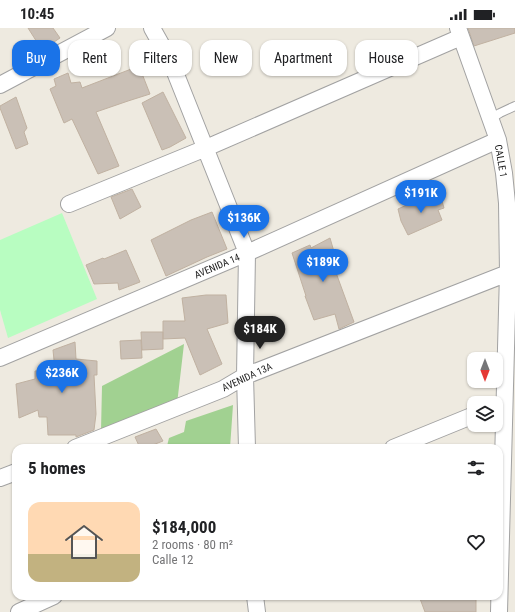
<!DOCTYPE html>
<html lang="en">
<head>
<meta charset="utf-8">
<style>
  :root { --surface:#fff; --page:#f6f6f6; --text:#202124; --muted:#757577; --line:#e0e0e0; --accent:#1a73e8 }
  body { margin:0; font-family:"Roboto Condensed",sans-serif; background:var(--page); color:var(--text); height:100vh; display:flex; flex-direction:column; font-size:15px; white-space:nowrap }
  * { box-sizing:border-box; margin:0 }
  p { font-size:13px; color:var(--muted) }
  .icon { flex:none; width:22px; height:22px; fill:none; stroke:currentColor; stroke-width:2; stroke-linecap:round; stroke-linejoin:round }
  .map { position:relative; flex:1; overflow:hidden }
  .sheet { position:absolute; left:12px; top:416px; width:491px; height:156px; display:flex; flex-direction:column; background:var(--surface); border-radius:12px; box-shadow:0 1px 3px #0004 }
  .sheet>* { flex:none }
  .top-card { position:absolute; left:12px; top:12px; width:491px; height:36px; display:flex; gap:8px }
  .needle { width:26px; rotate:180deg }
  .fabs { position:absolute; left:467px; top:324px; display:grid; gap:8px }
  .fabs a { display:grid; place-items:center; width:36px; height:36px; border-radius:8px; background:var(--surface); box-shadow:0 1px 3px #0004; font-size:20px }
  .price { position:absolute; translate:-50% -34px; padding:0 9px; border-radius:14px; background:var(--accent); color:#fff; font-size:13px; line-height:26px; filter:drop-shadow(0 1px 2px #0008) }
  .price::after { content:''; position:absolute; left:50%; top:24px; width:12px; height:9px; margin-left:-6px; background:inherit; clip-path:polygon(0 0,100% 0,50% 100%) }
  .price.selected { background:#222; color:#fff }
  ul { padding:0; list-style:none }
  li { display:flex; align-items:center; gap:12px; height:100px; padding:0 16px }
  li+li { border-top:1px solid var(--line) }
  li span { display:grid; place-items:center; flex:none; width:112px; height:80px; border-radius:12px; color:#555 }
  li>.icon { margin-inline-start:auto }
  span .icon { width:48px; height:48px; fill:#fffc; stroke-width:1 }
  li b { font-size:17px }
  h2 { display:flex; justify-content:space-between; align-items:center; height:48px; padding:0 16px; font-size:17px }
  .chip { padding:0 14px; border-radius:12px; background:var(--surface); box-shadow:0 1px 3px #0004; font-size:14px; line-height:36px }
  .chip.selected { background:var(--accent); color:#fff }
  .status { display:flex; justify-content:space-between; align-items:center; height:28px; padding:0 20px; background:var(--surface); direction:ltr }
  .status svg { height:11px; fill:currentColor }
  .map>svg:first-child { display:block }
  .forest { fill:#a1d191 }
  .park { fill:#b8fdc1 }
  .building { fill:#cac0b6; stroke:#c0b1a1 }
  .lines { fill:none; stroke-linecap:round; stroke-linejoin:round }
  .lane-casing { stroke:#a2a2a2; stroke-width:10 }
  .street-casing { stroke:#a2a2a2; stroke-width:18 }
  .lane { stroke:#fff; stroke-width:8 }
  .street { stroke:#fff; stroke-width:16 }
  .labels { text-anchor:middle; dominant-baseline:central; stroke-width:4; stroke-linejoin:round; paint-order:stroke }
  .street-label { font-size:10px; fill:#1b1b1b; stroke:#fff }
</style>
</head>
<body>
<div class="status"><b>10:45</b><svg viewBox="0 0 49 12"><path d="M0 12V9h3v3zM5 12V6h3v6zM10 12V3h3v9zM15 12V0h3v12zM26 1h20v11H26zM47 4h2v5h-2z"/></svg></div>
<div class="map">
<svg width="515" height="584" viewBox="0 0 515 584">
  <rect width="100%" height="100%" fill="#eeeae0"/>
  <!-- forest -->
  <path class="forest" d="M 184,316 L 177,376 L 101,403 L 102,358 Z
    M 233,377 L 230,420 L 168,420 L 167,418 L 169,410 L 184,404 L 186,393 Z"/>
  <!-- park -->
  <path class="park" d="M 62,185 L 97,271 L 8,310 L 0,282 L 0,212 Z"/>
  <!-- building -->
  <path class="building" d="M 28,0 L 53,0 L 60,10 L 42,22 Z
    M 468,0 L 515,0 L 515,5 L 474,18 Z
    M 139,38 L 150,66 L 128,73 L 96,84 L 119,138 L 98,146 L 72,91 L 64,95 L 50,61 L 56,58 L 54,51 L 68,45 L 71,55 L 80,54 L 82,60 Z
    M 163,64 L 186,110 L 170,119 L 162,122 L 142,75 Z
    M 16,69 L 27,100 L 24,104 L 28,116 L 16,121 L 0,80 L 0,78 Z
    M 132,161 L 141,179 L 120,191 L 111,169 Z
    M 440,166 L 444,180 L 438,182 L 442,192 L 408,207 L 401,193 L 398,181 L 422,170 Z
    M 212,184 L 227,221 L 207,229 L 166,248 L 151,212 L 191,192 Z
    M 330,210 L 339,241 L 335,242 L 354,294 L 339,301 L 335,286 L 314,292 L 305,268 L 306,268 L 292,225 L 310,217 L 311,220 Z
    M 126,222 L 140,254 L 119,262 L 118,255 L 94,256 L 86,237 L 103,230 L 104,231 Z
    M 206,267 L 226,267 L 228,295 L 207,301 L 222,336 L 200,347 L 185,310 L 163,311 L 163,293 L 185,293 L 182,270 Z
    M 141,304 L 163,304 L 163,321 L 142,322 Z
    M 141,312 L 142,330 L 121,331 L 120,313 Z
    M 75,314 L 76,331 L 97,333 L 97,347 L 94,347 L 96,386 L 94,402 L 76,409 L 76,407 L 48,407 L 47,389 L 39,389 L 38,382 L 19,390 L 16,356 L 35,351 L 35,343 L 55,342 L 53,322 Z
    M 156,401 L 163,413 L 145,420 L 140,420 L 135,409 Z
    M 419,568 L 476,568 L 476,584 L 425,584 Z"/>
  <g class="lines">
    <!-- lane casing -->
    <g class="lane-casing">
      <path id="lane" d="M 490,91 L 500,85 L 515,78"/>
    </g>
    <!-- street casing -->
    <g class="street-casing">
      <path id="street" d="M 152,0 L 171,34 L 247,225 L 245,348 L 247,420
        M 458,0 L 498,112 L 504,145 L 507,175 L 508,245 L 499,584
        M 0,57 L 107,0
        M 69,176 L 206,120 L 461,9
        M 0,330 L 247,225 L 498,112
        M 75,420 L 223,361 L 245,348 L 508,245
        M 393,420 L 474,387
        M 0,450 L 16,444
        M 255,568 L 257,584
        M 19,584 L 54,568"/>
    </g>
    <!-- lane -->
    <use href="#lane" class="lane"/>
    <!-- street -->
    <use href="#street" class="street"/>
  </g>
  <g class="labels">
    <!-- street labels -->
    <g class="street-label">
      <text transform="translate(501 133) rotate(80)">CALLE 1</text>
      <text transform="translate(217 238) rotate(-23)">AVENIDA 14</text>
      <text transform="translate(247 349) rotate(-25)">AVENIDA 13A</text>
    </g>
  </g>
</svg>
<div class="fabs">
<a><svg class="needle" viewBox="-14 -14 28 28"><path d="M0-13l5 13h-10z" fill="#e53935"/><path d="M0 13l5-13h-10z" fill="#757577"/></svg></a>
<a><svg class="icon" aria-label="layers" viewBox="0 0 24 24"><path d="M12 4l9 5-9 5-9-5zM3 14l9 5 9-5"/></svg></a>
</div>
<b class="price" style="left:421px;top:186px">$191K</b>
<b class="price" style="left:244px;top:211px">$136K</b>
<b class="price" style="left:323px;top:255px">$189K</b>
<b class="price selected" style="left:260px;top:322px">$184K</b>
<b class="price" style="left:62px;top:366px">$236K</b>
<div class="top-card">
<a class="chip selected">Buy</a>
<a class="chip">Rent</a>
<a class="chip">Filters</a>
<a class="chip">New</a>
<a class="chip">Apartment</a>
<a class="chip">House</a>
</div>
<section class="sheet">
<h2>5 homes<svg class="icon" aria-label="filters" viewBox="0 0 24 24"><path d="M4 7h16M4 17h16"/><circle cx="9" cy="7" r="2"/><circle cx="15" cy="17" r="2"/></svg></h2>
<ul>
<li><span style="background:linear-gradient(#ffd9b3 65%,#c2b280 0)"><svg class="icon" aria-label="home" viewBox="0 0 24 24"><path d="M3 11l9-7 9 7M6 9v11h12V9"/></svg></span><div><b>$184,000</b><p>2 rooms · 80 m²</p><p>Calle 12</p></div><svg class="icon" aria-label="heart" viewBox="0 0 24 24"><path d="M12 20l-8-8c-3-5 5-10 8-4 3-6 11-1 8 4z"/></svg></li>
</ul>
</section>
</div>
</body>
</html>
